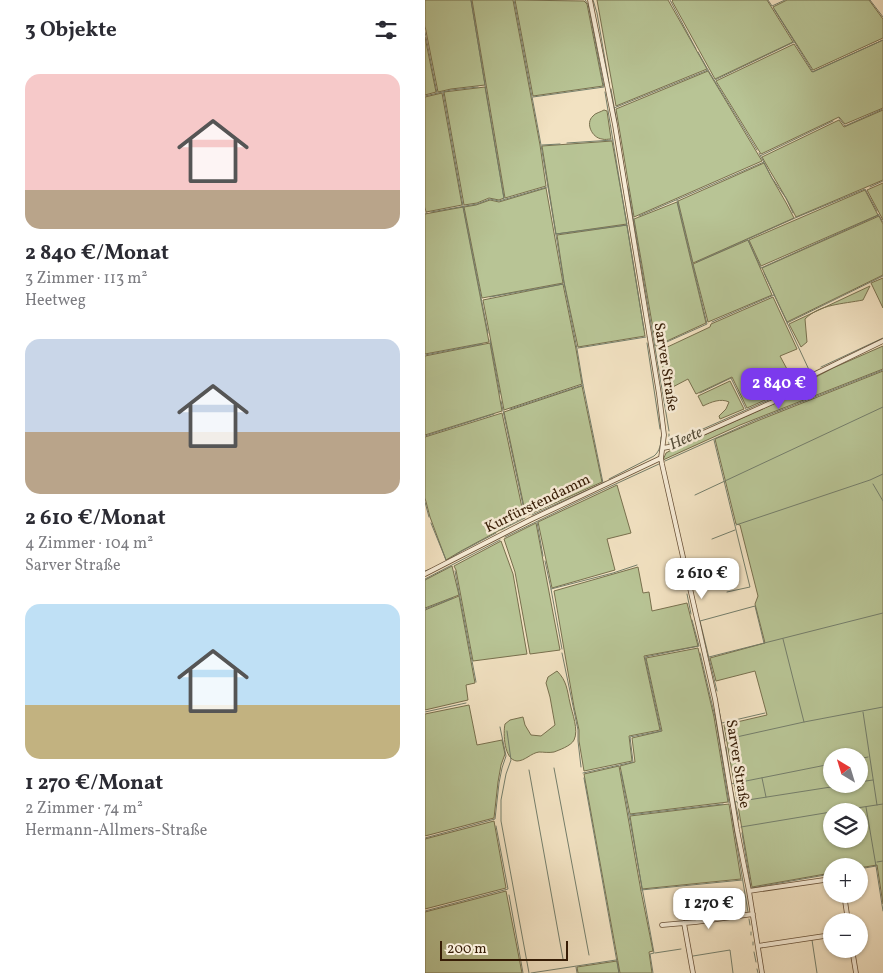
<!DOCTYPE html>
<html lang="de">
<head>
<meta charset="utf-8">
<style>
  :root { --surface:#fff; --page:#f2f2f3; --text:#2b2b33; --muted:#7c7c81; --accent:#7c3aed }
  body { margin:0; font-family:Vollkorn,serif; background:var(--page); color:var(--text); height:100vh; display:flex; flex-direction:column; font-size:19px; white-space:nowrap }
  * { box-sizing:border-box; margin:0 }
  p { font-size:16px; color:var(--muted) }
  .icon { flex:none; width:28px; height:28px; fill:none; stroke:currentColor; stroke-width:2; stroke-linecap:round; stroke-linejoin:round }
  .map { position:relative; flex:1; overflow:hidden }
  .side { display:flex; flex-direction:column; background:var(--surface); width:425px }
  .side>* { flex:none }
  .needle { width:32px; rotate:322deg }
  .controls { position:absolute; left:398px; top:748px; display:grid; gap:10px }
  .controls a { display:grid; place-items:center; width:45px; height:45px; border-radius:50%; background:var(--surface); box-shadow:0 1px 4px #0004; font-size:25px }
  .scale { position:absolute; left:15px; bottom:12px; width:128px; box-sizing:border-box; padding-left:5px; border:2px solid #371d06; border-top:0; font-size:14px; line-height:18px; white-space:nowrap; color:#371d06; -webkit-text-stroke:4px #f7ecd7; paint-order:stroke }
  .price { position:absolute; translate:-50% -42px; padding:0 11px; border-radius:10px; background:#fff; color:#222; font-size:16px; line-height:32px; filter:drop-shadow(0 1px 2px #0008) }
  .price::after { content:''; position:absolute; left:50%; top:30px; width:15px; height:11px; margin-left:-8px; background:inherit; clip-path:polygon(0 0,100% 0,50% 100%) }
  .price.current { background:var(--accent); color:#fff }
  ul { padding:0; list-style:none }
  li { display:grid; align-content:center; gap:10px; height:265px; padding:0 25px }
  li span { display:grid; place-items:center; height:155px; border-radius:15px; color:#555 }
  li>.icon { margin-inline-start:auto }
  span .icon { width:90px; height:90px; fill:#fffc; stroke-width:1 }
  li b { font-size:21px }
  h2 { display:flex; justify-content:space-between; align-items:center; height:60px; padding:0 25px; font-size:21px }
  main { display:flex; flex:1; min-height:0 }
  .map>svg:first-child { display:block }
  .green { fill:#b8c495; stroke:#78704e; fill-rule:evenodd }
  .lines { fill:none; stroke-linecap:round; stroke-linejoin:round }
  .stream { stroke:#747e6b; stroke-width:1 }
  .minor-casing { stroke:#664e35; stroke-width:5.5 }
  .minor { stroke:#f7ecd7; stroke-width:4 }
  .labels { text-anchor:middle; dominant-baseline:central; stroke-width:5; stroke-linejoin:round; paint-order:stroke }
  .street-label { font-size:15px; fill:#371d06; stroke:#f7ecd7 }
  .water-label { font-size:16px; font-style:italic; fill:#554d39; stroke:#f7ecd7 }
</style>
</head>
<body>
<main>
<section class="side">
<h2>3 Objekte<svg class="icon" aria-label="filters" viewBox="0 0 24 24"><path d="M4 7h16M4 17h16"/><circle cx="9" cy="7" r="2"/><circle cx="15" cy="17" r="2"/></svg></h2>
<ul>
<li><span style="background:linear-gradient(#f6c9c9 75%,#b9a48a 0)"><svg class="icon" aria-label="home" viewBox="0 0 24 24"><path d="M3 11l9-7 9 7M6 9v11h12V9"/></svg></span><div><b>2 840 €/Monat</b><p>3 Zimmer · 113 m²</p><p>Heetweg</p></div></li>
<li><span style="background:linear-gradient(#c9d6e8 60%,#b9a48a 0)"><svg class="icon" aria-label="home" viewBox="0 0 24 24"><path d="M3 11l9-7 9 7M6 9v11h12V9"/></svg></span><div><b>2 610 €/Monat</b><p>4 Zimmer · 104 m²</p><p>Sarver Straße</p></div></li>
<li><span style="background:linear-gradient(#bfe0f5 65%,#c2b280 0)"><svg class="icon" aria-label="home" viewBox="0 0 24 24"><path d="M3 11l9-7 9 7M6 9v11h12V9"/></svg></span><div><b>1 270 €/Monat</b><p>2 Zimmer · 74 m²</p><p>Hermann-Allmers-Straße</p></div></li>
</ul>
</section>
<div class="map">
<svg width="458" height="973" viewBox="0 0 458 973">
  <rect width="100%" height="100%" fill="#f2e2c2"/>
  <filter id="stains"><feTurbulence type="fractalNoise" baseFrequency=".004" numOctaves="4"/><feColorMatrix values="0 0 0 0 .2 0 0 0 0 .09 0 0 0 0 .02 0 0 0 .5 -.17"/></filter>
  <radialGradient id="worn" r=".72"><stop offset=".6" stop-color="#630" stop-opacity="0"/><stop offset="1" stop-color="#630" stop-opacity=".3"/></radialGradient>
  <!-- green -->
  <path class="green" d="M 0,0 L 46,0 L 60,85 L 26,89 L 13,92 L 0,26 Z
    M 47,0 L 88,0 L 115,145 L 121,186 L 80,198 Z
    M 90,0 L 159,1 L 162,4 L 178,86 L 108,96 Z
    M 172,0 L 243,0 L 282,69 L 191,106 Z
    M 248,0 L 342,0 L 368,42 L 290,79 L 247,1 Z
    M 362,0 L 444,0 L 458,19 L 458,38 L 388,70 L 348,7 Z
    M 0,37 L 11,92 L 0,95 Z
    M 458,40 L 458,108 L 420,124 L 414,117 L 336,154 L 291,81 L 369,44 L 387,72 Z
    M 283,71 L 337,161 L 209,217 L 191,109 Z
    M 60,87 L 79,198 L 74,200 L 64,198 L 52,203 L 39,205 L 19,92 Z
    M 17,93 L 37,205 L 1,212 L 0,207 L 0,97 Z
    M 179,110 L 182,111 L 186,139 C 183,139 180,140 177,139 C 167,138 160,123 168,116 C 170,113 176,112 179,110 Z
    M 458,110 L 458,180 L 371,217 C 361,196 348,177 337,157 L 414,120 L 419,127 Z
    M 187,141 L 202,224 L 131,234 L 117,146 Z
    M 339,163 C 348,182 360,199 369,218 L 268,263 L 253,201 Z
    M 458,183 L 458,220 L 442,190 Z
    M 121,188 L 138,283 L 57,298 L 39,207 L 51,205 L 65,200 L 74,202 Z
    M 440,190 L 453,215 L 336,266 L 324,240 Z
    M 252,202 L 281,323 L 231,346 L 209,219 Z
    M 38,207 L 64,342 L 0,354 L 0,214 Z
    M 454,216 L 458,224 L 458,275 L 362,322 L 337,268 Z
    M 202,225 L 220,336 L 153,347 L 139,282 L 132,235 Z
    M 323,240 L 347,295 L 283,322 L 268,264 Z
    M 458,278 L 458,308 L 446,283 Z
    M 138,284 L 151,349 L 157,384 L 79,410 L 58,300 Z
    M 445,286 L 438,300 C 418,304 395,304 380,319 L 382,342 L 376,347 L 364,324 Z
    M 348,297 L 372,349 L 355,356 L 370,384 L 363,390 L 322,408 L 307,377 L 271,394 L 263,379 L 242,390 L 235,355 L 236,350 L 285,327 L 286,324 Z
    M 65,343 L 77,411 L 0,435 L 0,356 Z
    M 458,346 L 458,369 L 315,425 L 238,460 L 241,453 L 248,449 L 366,396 L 391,377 L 408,368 Z
    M 458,371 L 458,904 L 452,865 L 434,868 L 434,866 L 406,866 L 406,873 L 327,887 L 299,725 L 342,715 L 330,671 L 291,681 L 285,658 L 340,643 L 330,604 L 333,596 L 315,525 L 311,524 L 290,439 L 332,421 ZM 434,756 L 434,784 L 406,784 L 406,756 ZM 434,811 L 434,839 L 406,839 L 406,811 Z
    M 305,381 L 319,409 L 295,419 L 294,416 L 301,409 L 304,402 C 296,398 286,402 278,406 L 273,396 Z
    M 157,386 L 177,482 L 101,516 L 79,412 Z
    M 77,413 L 99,517 L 36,551 L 21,560 L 5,517 L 0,498 L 0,437 Z
    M 192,485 L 206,533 L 182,539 L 190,570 L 127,588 L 113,522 Z
    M 111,523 L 135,650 L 105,654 L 90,572 L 79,539 Z
    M 76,541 L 88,574 L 102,654 L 48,661 L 31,570 L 29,566 Z
    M 27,566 L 34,595 L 0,608 L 0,580 Z
    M 213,567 L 218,593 L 224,592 L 227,611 L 262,603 L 273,646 L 219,656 L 235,730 L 204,736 L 207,761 L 159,771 L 154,741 L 154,730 L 149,707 L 129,591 Z
    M 34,596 L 50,683 L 41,685 L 43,700 L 0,710 L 0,610 Z
    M 273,648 L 289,717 L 303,802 L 205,814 L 195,766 L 210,762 L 207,738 L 237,731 L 221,658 Z
    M 132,671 C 142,681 142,690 145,703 C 147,713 154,730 149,740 C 146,746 134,750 129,752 C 124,753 118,752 114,752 C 106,753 100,761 92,761 C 79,760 78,733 80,724 L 85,720 L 98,717 L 100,725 L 106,735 L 116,736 L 130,725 L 125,697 L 121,683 L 123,677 Z
    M 44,705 L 52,745 L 77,740 L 80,754 L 76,765 L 73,782 L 69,818 L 0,836 L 0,714 Z
    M 194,766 L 216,891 L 228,951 L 224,952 L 227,973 L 195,973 L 159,774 Z
    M 304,804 L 316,879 L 217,889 L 205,816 Z
    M 69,821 L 81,888 L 0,909 L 0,839 Z
    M 81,891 L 97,973 L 0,973 L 0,912 Z
    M 192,961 L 194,973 L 153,973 L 152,967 Z"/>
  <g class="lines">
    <!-- stream -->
    <path class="stream" d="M 46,0 L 79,199
      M 89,0 L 116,145 L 139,283 L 152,349 L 158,385 L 178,483
      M 168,0 L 172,13 L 184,83
      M 245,0 L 271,49
      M 343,0 L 347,6 L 360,0
      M 445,0 L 458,17
      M 349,9 L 388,72 L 458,40
      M 0,32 L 12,93
      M 273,52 L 283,70 L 332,150
      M 290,80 L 369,42
      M 186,89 L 192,123
      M 18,92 L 38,206 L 63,333
      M 180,92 L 219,330
      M 0,96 L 26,90 L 53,87
      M 108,97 L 179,87 L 163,4 L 160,0
      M 189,108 L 283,70
      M 414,118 L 420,126 L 458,109
      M 193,132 L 201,181
      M 142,143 L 188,140
      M 117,145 L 135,144
      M 334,153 L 347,178 L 361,198 L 368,213
      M 335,156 L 408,121
      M 203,187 L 244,431
      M 445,187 L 458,181
      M 6,212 L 52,204 L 65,199 L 74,201 L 122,187
      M 0,213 L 2,213
      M 453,214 L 458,222
      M 214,216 L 339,162
      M 131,234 L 202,225
      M 323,240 L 336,268 L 454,215
      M 272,262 L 370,218 L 440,189 L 452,211
      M 65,297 L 138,284
      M 287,322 L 349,295
      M 362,323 L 458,276
      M 65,340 L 75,394
      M 222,343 L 235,429
      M 235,345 L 282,324 L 252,200
      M 153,348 L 221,337
      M 0,355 L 57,344
      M 396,367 L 458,338
      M 275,393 L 306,378 L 321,409
      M 76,401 L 99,510
      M 85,409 L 158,385
      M 244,434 L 244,444 L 364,391 L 374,383 L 385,372 L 339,273
      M 0,436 L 69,414
      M 289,440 L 325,587 L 302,592
      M 240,461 L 331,420 L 458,370
      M 184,479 L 229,456 C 235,451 236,444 236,437
      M 448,484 L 458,501
      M 270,495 L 458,407
      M 0,502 L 4,517
      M 107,515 L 180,482
      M 112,522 L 118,556
      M 6,523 L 21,560
      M 311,525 L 445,480 L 458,474
      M 76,530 L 100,518
      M 80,537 L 156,500 L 234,464
      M 287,539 L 310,530
      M 21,561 L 37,551 L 71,533
      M 120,561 L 126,589 L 137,649
      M 0,571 L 8,568
      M 30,571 L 51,682
      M 0,579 L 75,540
      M 126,589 L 188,573 L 212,565
      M 262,594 L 266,614
      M 0,609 L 28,598
      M 358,639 L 379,722
      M 137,653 L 153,730 L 153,741 L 156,767
      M 275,653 L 291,721 L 304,803
      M 284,657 L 458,613
      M 292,691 L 275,621 L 330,606 L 339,643
      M 293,705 L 300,741
      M 0,712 L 41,703
      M 438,712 L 452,805
      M 297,723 L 340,713
      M 82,731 L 86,760 L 81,774 L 76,800 L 76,821 L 104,973
      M 307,738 L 379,722 L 458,707
      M 301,747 L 306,784 L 314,820
      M 434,759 L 443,757
      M 129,768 L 164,955
      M 104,770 L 138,959
      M 196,772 L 229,953 L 225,954 L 228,973
      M 158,773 L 208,762 L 205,737 L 236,731 L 220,657 L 274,646 L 267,620
      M 159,778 L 194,973
      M 337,778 L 341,797
      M 434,782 L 448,780
      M 306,784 L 406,764
      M 310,802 L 425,784
      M 306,810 L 323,912
      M 412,811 L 458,804
      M 204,815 L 298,804
      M 316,827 L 406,812
      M 317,833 L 326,888 L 406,874
      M 0,838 L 70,819 L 74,783 L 77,768 L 81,756 L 75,727
      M 452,862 L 458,861
      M 451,866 L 458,911
      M 434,869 L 451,866 L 441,807
      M 216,890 L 317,880
      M 84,895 L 98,973
      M 0,911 L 83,889 L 71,826
      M 324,919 L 325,925
      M 326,932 L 326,935
      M 387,940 L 392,973
      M 328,942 L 328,945
      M 329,952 L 331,962
      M 230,953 L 256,949
      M 268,956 L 305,950 L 308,973
      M 151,967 L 152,973
      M 332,969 L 333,973
      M 106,973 L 191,960"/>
    <!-- minor casing -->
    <g class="minor-casing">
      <path id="minor" d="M 165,0 L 190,125 L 234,394 L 239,435 L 236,458 L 237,464 L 290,699 L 312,830 L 324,891 L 337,973
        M 238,448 L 249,446 L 359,397 L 368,392 L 390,374 L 458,341
        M 0,574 L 105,520 L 236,458
        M 324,891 L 406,879
        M 419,894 L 423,921
        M 259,923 L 268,973
        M 237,925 L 271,922 L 328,914
        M 333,946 L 406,935
        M 427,949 L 431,973"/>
    </g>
    <!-- minor -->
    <use href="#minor" class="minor"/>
  </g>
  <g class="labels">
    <!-- street labels -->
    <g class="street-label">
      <text transform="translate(240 367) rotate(81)">Sarver Straße</text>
      <text transform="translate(113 504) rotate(-26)">Kurfürstendamm</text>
      <text transform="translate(312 764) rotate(81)">Sarver Straße</text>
    </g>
    <!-- water labels -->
    <g class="water-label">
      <text transform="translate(261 439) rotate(-24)">Heete</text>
    </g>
  </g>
  <rect width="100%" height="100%" filter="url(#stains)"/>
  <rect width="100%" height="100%" fill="url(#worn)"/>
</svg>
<div class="controls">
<a><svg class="needle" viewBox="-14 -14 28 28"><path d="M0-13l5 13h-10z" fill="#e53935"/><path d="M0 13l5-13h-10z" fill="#7c7c81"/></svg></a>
<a><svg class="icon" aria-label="layers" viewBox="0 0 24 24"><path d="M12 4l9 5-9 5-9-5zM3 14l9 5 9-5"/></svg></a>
<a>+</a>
<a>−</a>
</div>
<div class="scale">200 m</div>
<b class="price current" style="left:354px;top:410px">2 840 €</b>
<b class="price" style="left:277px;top:600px">2 610 €</b>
<b class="price" style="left:284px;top:930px">1 270 €</b>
</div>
</main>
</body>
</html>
